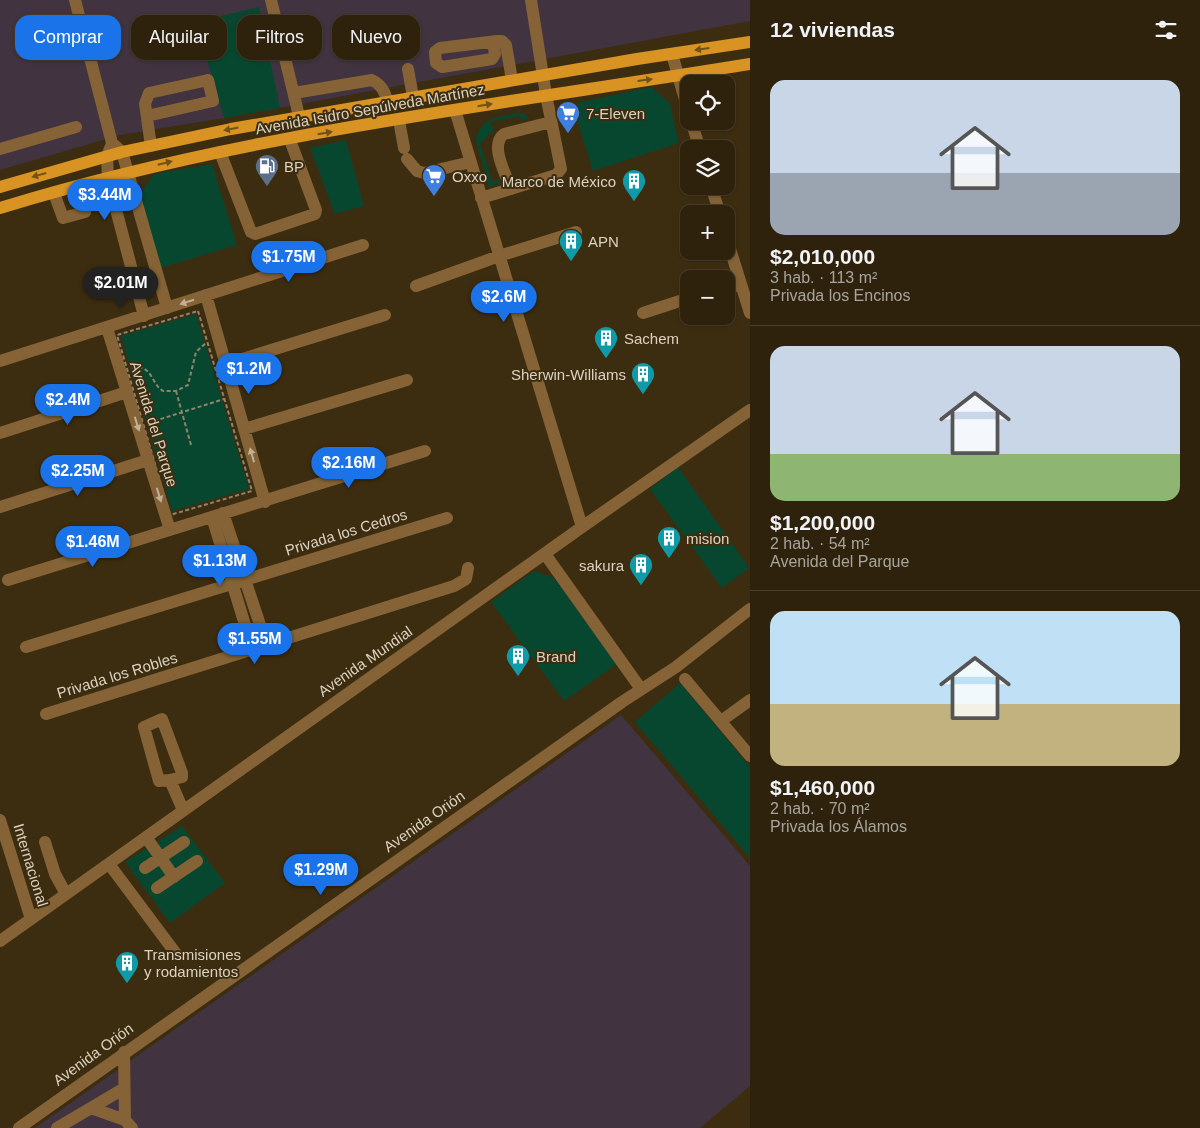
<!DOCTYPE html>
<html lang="es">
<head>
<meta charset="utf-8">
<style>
  :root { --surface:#2e220c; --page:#362a15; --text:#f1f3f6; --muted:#a7a49d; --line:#493f2d; --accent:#1a73e8 }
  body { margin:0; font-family:Arial,sans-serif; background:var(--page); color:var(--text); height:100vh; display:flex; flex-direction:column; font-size:19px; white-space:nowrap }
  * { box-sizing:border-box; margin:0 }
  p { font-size:16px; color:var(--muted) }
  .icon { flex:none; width:28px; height:28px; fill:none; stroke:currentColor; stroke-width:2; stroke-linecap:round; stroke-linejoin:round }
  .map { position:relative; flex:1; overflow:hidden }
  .sheet { display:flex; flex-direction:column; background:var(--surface); width:450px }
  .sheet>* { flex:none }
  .hud { position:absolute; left:15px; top:15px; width:475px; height:45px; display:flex; gap:10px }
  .tools { position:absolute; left:680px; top:75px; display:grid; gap:10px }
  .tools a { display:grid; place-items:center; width:55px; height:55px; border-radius:10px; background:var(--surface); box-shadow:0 1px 4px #0004,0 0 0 1px var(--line); font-size:25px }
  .price { position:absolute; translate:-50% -42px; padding:0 11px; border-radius:18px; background:var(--accent); color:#fff; font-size:16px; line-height:32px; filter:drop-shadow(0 1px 2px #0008) }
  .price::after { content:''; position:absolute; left:50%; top:30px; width:15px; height:11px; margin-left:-8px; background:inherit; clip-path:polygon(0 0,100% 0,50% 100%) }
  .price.current { background:#222; color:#fff }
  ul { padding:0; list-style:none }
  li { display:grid; align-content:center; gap:10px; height:265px; padding:0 20px }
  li+li { border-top:1px solid var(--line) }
  li span { display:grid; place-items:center; height:155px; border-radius:15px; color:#555 }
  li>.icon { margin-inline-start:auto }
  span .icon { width:90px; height:90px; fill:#fffc; stroke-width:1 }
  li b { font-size:21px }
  h2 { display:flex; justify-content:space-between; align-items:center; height:60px; padding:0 20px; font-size:21px }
  .pill { padding:0 18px; border-radius:15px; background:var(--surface); box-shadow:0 1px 4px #0004,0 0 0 1px var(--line); font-size:18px; line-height:45px }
  .pill.current { background:var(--accent); color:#fff }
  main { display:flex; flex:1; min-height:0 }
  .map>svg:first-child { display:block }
  .industrial { fill:#413340 }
  .green { fill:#08472f }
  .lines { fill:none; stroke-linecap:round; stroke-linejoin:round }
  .path { stroke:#90836d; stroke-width:2; stroke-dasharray:4 2.5; stroke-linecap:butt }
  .minor { stroke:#856336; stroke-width:12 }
  .major { stroke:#d89322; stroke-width:12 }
  .oneway { fill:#735116 }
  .oneway2 { fill:#c1b197 }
  .labels { text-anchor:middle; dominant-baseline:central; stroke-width:4; stroke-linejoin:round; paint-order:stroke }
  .street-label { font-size:15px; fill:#dbd2c1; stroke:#3d2d10 }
  .poi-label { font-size:15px; fill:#dbd2c1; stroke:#3d2d10; text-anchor:start }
</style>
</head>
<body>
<main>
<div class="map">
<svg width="750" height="1128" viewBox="0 0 750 1128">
  <rect width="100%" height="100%" fill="#3d2d10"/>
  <!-- industrial -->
  <path class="industrial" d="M 0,0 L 750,0 L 750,21 L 224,118 L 120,135 L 0,170 Z
    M 621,715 L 750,866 L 750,1086 L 700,1128 L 35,1128 Z"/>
  <!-- green -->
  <path class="green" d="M 259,7 L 280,108 L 224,118 L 196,22 Z
    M 651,87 L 669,102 L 679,143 L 593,171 L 572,104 Z
    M 516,113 L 524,113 L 528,119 L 521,120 L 519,116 L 490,122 L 494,132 L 489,134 L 480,144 L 493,182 L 499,180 L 501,183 L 489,187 L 476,141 C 479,118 498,117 516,113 Z
    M 346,140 L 364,206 L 335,214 L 310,148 Z
    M 212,164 L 237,245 L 161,268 L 140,194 L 154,174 Z
    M 196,314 L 249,489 L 172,511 L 121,336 Z
    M 678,467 L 749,568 L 722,588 L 650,489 Z
    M 534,571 L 554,578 L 617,664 L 564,701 L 491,602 Z
    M 680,683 L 750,767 L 750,858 L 635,722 Z
    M 182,826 L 225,883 L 170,923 L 125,862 Z"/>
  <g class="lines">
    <!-- path -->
    <path class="path" d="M 198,311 L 252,491 L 170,515 L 117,335 Z
      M 132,368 C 152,363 151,384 163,391 L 176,391 L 188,385 L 196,352 L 207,342
      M 176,391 L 191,445
      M 148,423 L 224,399"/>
    <!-- minor -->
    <path class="minor" d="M 75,0 L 112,143 L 122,152 L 167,308
      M 271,0 L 299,116
      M 493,42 L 495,54 L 492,59 L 442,67 L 436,63 L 435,52 L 440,48 L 497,41 L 502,41 L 506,45 L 512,80
      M 672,54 L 689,114
      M 408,69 L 413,97
      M 294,93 L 372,80 C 382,85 384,91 388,102
      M 455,110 L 582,527
      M 147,116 L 213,101 L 208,80 L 149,93 L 145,104 L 151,146
      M 399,120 L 404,148
      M 691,121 L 700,149
      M 111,146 L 107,156 L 108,179 L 144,316
      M 0,149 L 76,127
      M 220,152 L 251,232 L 255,234 L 315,214 L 316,210 L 290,140
      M 407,159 L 417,171 L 424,173 L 471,162
      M 711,186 L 720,214
      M 511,189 C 506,174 489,145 504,134 L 551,122
      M 54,193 L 63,218 L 85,212
      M 481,198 L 556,175 L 561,169 L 546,95 L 531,0
      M 726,236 L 750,313
      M 416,286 L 499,256 L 576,232
      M 726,288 L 741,284
      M 206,295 L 265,502
      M 643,313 L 689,298
      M 107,328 L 170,530
      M 0,361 L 363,245
      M 226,364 L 385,315
      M 244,429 L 407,380
      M 0,433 L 127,392
      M 0,507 L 148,460
      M 223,513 L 267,646
      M 212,517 L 253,651
      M 545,554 L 641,689
      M 8,580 L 425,451
      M 26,647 L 447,518
      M 685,679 L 750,756
      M 46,714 L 454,586 L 466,579 L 468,568
      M 721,721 L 750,700
      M 170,780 L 159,781 L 144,727 L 162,719 L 182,773 L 182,777 L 170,780 L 183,810
      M 0,820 L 31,919
      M 146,837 L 174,877
      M 45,842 L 55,874 L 66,894
      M 109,864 L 177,955
      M 145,868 L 184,842
      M 157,888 L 197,861
      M 0,941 L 582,527 L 750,410
      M 124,1052 L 125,1120 L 132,1128
      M 91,1108 L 123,1089
      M 19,1128 L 622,702 L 676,667 L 750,609
      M 57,1128 L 91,1108 L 125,1120"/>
    <!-- major -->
    <path class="major" d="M 0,187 L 122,152 L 231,129 L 637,59 L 750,42
      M 0,208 C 243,133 499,105 750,64"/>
  </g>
  <!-- one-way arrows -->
  <defs><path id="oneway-solid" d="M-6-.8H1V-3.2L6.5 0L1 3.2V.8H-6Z" transform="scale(1.25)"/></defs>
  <g class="oneway">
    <use href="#oneway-solid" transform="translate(702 49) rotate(172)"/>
    <use href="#oneway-solid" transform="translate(645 80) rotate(-7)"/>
    <use href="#oneway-solid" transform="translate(485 105) rotate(-9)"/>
    <use href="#oneway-solid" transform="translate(231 129) rotate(169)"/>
    <use href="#oneway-solid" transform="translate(325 133) rotate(-10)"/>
    <use href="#oneway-solid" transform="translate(165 163) rotate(-14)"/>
    <use href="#oneway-solid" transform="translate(39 175) rotate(164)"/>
  </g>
  <g class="oneway2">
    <use href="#oneway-solid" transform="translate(187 302) rotate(162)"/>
    <use href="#oneway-solid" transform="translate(137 424) rotate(73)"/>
    <use href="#oneway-solid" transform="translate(252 455) rotate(-106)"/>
    <use href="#oneway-solid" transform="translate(159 495) rotate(73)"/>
  </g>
  <!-- icons -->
  <defs>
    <g id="supermarket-pin" transform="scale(1.25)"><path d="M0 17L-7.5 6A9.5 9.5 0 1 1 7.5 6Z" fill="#3f7fe0" stroke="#3d2d10"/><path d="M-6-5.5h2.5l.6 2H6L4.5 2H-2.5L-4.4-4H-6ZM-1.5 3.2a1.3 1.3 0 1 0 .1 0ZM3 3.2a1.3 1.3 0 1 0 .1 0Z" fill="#fff"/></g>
    <g id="fuel-pin" transform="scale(1.25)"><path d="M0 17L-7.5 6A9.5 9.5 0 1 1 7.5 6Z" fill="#5c6f8a" stroke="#3d2d10"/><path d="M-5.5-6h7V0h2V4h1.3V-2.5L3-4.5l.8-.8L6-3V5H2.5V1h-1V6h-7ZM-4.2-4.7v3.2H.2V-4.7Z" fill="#fff"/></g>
    <g id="building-pin" transform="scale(1.25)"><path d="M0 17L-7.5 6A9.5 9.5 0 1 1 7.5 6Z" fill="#0f9aa8" stroke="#3d2d10"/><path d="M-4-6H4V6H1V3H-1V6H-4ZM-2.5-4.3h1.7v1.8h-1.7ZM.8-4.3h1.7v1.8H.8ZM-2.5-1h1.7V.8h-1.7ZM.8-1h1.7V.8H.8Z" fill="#fff"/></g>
  </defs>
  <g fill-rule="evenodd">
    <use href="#supermarket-pin" x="568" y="113"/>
    <use href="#fuel-pin" x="267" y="166"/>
    <use href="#supermarket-pin" x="434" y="176"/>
    <use href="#building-pin" x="634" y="181"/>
    <use href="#building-pin" x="571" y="241"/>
    <use href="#building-pin" x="606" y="338"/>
    <use href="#building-pin" x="643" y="374"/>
    <use href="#building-pin" x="669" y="538"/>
    <use href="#building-pin" x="641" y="565"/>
    <use href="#building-pin" x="518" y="656"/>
    <use href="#building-pin" x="127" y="963"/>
  </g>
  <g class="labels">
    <!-- street labels -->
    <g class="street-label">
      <text transform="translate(370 109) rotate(-10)">Avenida Isidro Sepúlveda Martínez</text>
      <text transform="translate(154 424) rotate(73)">Avenida del Parque</text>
      <text transform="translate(346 532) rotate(-17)">Privada los Cedros</text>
      <text transform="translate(365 661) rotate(-35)">Avenida Mundial</text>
      <text transform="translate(117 675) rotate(-17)">Privada los Robles</text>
      <text transform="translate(424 821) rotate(-35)">Avenida Orión</text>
      <text transform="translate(31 865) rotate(73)">Internacional</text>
      <text transform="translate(93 1054) rotate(-36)">Avenida Orión</text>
    </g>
    <!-- poi labels -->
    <g class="poi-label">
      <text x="586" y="113">7-Eleven</text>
      <text x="284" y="166">BP</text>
      <text x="452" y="176">Oxxo</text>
      <text x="616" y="181" text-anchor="end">Marco de México</text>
      <text x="588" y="241">APN</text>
      <text x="624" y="338">Sachem</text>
      <text x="626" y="374" text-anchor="end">Sherwin-Williams</text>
      <text x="686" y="538">mision</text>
      <text x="624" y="565" text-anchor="end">sakura</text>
      <text x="536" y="656">Brand</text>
      <text x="144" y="954">Transmisiones<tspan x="144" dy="17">y rodamientos</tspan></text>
    </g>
  </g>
</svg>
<div class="tools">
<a><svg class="icon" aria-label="locate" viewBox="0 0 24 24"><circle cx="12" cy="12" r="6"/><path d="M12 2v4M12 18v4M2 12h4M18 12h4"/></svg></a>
<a><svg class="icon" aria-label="layers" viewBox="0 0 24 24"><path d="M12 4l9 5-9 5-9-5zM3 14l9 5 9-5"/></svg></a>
<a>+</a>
<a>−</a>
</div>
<b class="price" style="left:105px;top:221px">$3.44M</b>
<b class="price" style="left:289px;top:283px">$1.75M</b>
<b class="price current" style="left:121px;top:309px">$2.01M</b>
<b class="price" style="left:504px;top:323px">$2.6M</b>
<b class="price" style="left:249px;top:395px">$1.2M</b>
<b class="price" style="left:68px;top:426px">$2.4M</b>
<b class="price" style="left:349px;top:489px">$2.16M</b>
<b class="price" style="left:78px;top:497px">$2.25M</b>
<b class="price" style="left:93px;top:568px">$1.46M</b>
<b class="price" style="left:220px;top:587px">$1.13M</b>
<b class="price" style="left:255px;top:665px">$1.55M</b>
<b class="price" style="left:321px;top:896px">$1.29M</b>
<div class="hud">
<a class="pill current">Comprar</a>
<a class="pill">Alquilar</a>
<a class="pill">Filtros</a>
<a class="pill">Nuevo</a>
</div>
</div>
<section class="sheet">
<h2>12 viviendas<svg class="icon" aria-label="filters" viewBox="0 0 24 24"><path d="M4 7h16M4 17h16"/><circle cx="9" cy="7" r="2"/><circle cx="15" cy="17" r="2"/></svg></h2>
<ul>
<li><span style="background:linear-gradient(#c9d6e8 60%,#9aa5b1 0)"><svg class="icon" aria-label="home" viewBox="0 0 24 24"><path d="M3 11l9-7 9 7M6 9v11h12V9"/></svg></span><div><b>$2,010,000</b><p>3 hab. · 113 m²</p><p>Privada los Encinos</p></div></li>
<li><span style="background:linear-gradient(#c9d6e8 70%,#8fb573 0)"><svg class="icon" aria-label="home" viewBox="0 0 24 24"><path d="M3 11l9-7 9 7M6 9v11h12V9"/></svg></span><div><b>$1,200,000</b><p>2 hab. · 54 m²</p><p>Avenida del Parque</p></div></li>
<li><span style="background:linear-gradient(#bfe0f5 60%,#c2b280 0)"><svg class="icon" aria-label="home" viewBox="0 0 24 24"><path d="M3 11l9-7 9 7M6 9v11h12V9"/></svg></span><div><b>$1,460,000</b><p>2 hab. · 70 m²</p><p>Privada los Álamos</p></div></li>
</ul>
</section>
</main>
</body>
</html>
